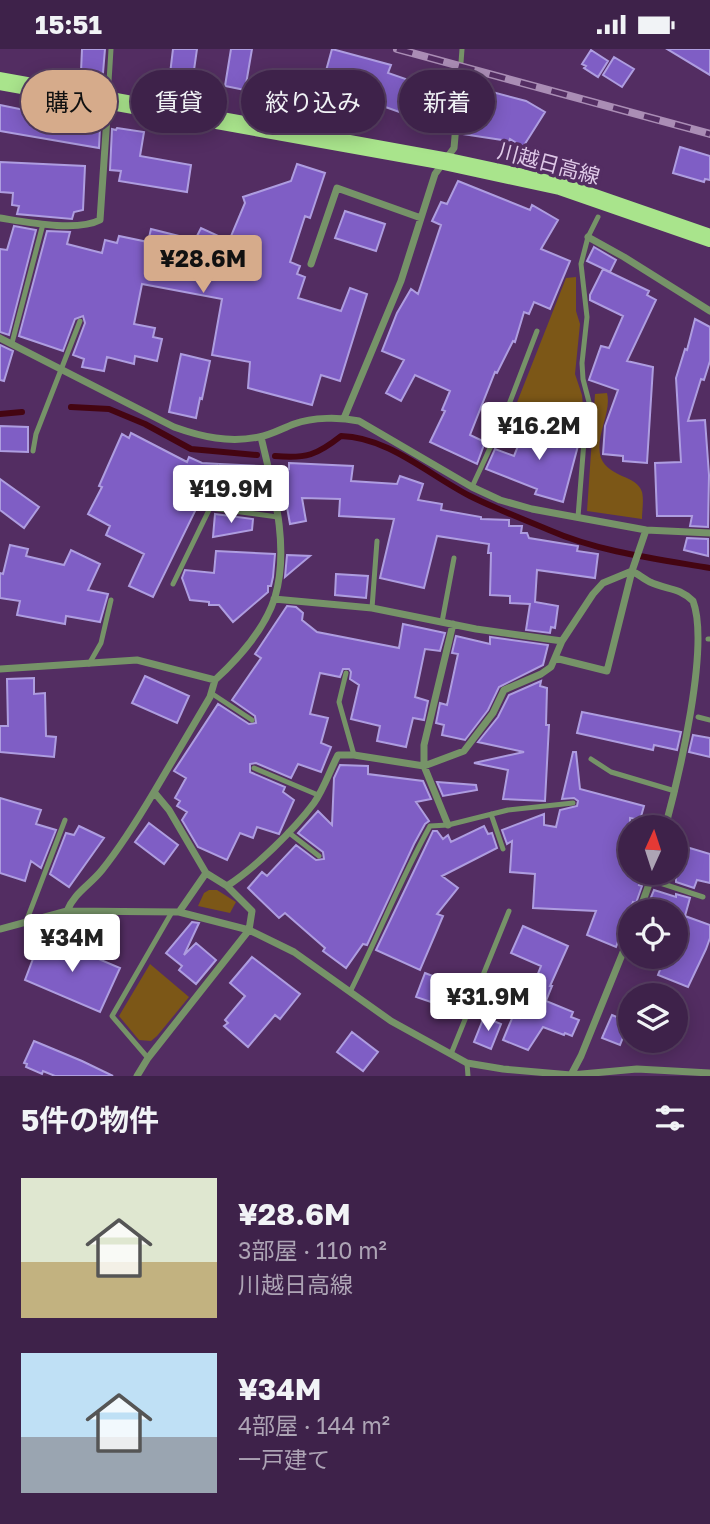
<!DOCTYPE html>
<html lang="ja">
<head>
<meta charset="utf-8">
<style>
  :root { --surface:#3e224a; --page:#492f54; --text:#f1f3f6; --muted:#ada4b5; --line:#573f62; --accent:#d6ab8b }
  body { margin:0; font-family:"Golos Text","Noto Sans JP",sans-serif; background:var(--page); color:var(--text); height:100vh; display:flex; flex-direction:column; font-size:26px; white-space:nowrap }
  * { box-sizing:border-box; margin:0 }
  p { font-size:23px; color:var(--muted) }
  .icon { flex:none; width:38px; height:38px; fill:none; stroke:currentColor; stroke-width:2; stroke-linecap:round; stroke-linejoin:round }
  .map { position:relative; height:1027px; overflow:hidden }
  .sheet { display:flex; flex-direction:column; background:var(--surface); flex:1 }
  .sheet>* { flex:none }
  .guide { position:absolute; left:21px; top:21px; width:668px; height:63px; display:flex; gap:14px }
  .needle { width:46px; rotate:3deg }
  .buttons { position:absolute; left:618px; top:766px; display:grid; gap:14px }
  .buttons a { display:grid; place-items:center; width:70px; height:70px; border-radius:50%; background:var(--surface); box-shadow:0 4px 18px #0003,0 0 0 2px var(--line); font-size:35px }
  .price { position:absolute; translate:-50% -60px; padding:0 16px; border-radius:7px; background:#fff; color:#222; font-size:23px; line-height:46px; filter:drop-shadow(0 2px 4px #0008) }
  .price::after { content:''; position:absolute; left:50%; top:42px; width:21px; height:16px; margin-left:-10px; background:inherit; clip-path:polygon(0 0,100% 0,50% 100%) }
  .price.selected { background:var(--accent); color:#111 }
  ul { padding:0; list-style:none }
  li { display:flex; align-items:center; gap:21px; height:175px; padding:0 21px }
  li span { display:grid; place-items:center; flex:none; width:196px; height:140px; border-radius:0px; color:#555 }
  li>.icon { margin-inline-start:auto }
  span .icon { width:84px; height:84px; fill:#fffc; stroke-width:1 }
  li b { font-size:30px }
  h2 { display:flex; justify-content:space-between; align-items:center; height:84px; padding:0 21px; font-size:30px }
  .pill { padding:0 24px; border-radius:32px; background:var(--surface); box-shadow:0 4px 18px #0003,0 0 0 2px var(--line); font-size:24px; line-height:63px }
  .pill.selected { background:var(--accent); color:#111 }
  .status { display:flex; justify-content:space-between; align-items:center; height:49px; padding:0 35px; background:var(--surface); direction:ltr }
  .status svg { height:19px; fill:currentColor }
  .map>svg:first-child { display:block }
  .green { fill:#7c5717 }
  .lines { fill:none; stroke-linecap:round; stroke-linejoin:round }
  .stream { stroke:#440512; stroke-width:6 }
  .building { fill:#7f5ec5; stroke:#ae9de0; stroke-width:2 }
  .service { stroke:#769368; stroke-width:5 }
  .minor { stroke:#769368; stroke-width:7 }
  .primary { stroke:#a9e48c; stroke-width:18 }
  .rail-casing { stroke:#aa8db5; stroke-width:8 }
  .rail { stroke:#532d62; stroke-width:5; stroke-dasharray:16; stroke-linecap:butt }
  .labels { text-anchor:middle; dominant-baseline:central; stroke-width:7; stroke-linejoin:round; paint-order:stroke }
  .street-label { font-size:21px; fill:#dfc9e8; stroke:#532d62 }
</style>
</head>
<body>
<div class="status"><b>15:51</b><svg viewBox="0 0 49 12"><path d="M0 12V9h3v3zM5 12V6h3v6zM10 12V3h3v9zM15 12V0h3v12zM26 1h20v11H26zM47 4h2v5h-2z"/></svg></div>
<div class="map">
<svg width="710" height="1027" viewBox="0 0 710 1027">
  <rect width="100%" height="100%" fill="#532d62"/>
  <!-- green -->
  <path class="green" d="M 576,228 L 576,262 L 580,275 L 575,325 L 582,346 L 584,367 L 580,391 L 550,382 L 550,373 L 514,361 L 566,229 Z
    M 607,344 C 612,364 594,388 601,409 C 609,429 637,426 642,443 C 644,451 642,462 642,470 L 587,462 L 595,345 Z
    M 209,841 L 217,841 L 236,853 L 230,864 L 198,857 L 204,844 Z
    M 150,915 L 189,948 L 157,987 L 151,992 L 139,991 L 119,967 Z"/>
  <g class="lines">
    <!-- stream -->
    <path class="stream" d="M 71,358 L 109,360 L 145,375 L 191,400 L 257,406
      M 0,365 L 22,363
      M 275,407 C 306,410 317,406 341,387 C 388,388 429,426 470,447 C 496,460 523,470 549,481 C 599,503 657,510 710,519"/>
  </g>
  <!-- building -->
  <path class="building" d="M 82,0 L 105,0 L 103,24 L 81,23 Z
    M 173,0 L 197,0 L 193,28 L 170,25 Z
    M 231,0 L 252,0 L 245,41 L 225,37 Z
    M 332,0 L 391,16 L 388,24 L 449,45 L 436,76 L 377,55 L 370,75 L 350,68 L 359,39 L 324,29 Z
    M 667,0 L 710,0 L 710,26 Z
    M 591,1 L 608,12 L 598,28 L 584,19 L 586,17 L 582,15 Z
    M 614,8 L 634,20 L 622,38 L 603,26 Z
    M 295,29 L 318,35 L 312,53 L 290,49 Z
    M 470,37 L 526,52 L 545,63 L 523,98 L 510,90 L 508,95 L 502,91 L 462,85 Z
    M 0,56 L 44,65 L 44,62 L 86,68 L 87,75 L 100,78 L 99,99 L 0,82 Z
    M 117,79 L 144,83 L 140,107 L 191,116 L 187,143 L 119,132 L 121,122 L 110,121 L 112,80 L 116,81 Z
    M 680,98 L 710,107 L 710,131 L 705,130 L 704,133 L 673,124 Z
    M 0,113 L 85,117 L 83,161 L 74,163 L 72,170 L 17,165 L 19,157 L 12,156 L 13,144 L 0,143 Z
    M 297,115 L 325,124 L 310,169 L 305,167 L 290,213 L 300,217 L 297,225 L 305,228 L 298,249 L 341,262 L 350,239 L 367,245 L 340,332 L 321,326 L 312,356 L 248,339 L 250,313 L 212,306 L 222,250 L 142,235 L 134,275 L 155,279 L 153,288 L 162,290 L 157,312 L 135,307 L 134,315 L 107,308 L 104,322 L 82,318 L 84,310 L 73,306 L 85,274 L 83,267 L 75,270 L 63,302 L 19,287 L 47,182 L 70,183 L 67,195 L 102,204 L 105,191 L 117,194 L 119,187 L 148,193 L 151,180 L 195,191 L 201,179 L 229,192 L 245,154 L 243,148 L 291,132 Z
    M 458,132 L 530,161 L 532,156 L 558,171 L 541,200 L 570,212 L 550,260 L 534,253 L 529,265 L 524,263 L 515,293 L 513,292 L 497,324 L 495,323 L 470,386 L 485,393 L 477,415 L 430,393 L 445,362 L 442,361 L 450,342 L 415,326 L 401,352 L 386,344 L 404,311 L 382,302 L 397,264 L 411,240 L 418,245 L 441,176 L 432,172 L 441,153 L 447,155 Z
    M 345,162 L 385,175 L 376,202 L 335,189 Z
    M 14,177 L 36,181 L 9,286 L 0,283 L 0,200 L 7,201 Z
    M 594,198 L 616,211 L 610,223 L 587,212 Z
    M 603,220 L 649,242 L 647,246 L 656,251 L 627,312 L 653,318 L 647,414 L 623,412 L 623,407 L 603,405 L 605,377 L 618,341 L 589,331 L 601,297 L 609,299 L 623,267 L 590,251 L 590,246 Z
    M 695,270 L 710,278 L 710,312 L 704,331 L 701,330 L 688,372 L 705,371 L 709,426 L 708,478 L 690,477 L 692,467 L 657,467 L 655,414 L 681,413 L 676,329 L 685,300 L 687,301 Z
    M 0,296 L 13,302 L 4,332 L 0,331 Z
    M 181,305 L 210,312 L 202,350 L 200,349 L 196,369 L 169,363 Z
    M 529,370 L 552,379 L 549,387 L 579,393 L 563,453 L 535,445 L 537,440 L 486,420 L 495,400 L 514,407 Z
    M 0,377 L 28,378 L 28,403 L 0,402 Z
    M 131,384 L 187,413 L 189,408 L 202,414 L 218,415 L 153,548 L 129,537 L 144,505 L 106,486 L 110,477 L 88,465 L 102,438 L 99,437 L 122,385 L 129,389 Z
    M 289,414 L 353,417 L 351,432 L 397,435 L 400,427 L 423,435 L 418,451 L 442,455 L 441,461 L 481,468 L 481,470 L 509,471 L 509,477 L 522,477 L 521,484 L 527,484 L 529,489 L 578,497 L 577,502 L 598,505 L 595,529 L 537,521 L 535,553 L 558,557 L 555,579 L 551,578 L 550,584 L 526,581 L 530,555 L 510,554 L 510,547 L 490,546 L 491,504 L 488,504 L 489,495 L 437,487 L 424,539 L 380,529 L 394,470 L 339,467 L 340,450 L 302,449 L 306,472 L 290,475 L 280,419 L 289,420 Z
    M 220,415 L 260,417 L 254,460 L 216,455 Z
    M 0,430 L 39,458 L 24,479 L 0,461 Z
    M 215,465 L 253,470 L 252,481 L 213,488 Z
    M 687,489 L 708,490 L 708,507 L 684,501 Z
    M 10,496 L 28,500 L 26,507 L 64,516 L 71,501 L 100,515 L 88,541 L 108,545 L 100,573 L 66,567 L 65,575 L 17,566 L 20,552 L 0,549 L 0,524 L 3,525 Z
    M 216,502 L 275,505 L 273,528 L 271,537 L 268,537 L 268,543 L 233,573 L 219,556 L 209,556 L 209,553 L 190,551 L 182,529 L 185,521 L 214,524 Z
    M 287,506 L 310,507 L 285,528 Z
    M 336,525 L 368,527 L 366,549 L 335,546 Z
    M 287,557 L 296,558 L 303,564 L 302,571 L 317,583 L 399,599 L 403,575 L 445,584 L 440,602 L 425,600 L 415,648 L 428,652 L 424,671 L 413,669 L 406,698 L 377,692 L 380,677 L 351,670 L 359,636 L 350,630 L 351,623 L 349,620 L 343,620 L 340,628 L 320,624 L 310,665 L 328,669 L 321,694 L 331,698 L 321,723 L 298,715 L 291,729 L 256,714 L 250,715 L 250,723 L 285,738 L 283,743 L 294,751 L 279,785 L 257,778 L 253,789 L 240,784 L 227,811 L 198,798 L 182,771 L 187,763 L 177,757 L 180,752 L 175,749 L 186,729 L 174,722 L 218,655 L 249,675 L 256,674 L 255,667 L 232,651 L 261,609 L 255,605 Z
    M 456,587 L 490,595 L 490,588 L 548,596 L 543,616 L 499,638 L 488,661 L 465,691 L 442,686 L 444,676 L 436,674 L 440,654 L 447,656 L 458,605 L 452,604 Z
    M 145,627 L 189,647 L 177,674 L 132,654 Z
    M 34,629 L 34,645 L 45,644 L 46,687 L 56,688 L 54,708 L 0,703 L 0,677 L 8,677 L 7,630 Z
    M 541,632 L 540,637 L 547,639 L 546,676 L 549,676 L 545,752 L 503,750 L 508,721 L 474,714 L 524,703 L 478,693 L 498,668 L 509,646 Z
    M 582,663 L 681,683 L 677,701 L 654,696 L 653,701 L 577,684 Z
    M 693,686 L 710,689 L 710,708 L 689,703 Z
    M 573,703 L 576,703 L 580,740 L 644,757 L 640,771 L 630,769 L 630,826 L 641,830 L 639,836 L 642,837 L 636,854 L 633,853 L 616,898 L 587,886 L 596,862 L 533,859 L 535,825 L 510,823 L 512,792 L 507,795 L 502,781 L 544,765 L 544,776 L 556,778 L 560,761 L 577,757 L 578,752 L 574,749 L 562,750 Z
    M 340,716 L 368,717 L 368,725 L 423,732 L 431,750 L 416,753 L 429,772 L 425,775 L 414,795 L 367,896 L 363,895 L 346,919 L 323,902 L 325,899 L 285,864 L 279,869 L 248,839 L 262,823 L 267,827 L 296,796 L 316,811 L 324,810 L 323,803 L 298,784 L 318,762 L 332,776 L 334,729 Z
    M 437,733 L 476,736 L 477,741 L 443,747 Z
    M 0,749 L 41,761 L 36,775 L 56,781 L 41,819 L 31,812 L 25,832 L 0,824 Z
    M 149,774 L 178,796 L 164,815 L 135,793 Z
    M 79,777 L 104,789 L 69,838 L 50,825 L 66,784 L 74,786 Z
    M 484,777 L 488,785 L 492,784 L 497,799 L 442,827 L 458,839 L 437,865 L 443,867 L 420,921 L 376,901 L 433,782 L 437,782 L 443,790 L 448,786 L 451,793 Z
    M 683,797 L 710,805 L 710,834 L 697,831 L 694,839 L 676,833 L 676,799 L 682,801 Z
    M 654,841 L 676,848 L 676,845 L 690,849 L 685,867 L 710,876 L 710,889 L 706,900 L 688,938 L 658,926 L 665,908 L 676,908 L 676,863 L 663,863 L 647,858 Z
    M 192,873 L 199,874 L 184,906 L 196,894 L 216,911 L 196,935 L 179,921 L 182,917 L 166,904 Z
    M 523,877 L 568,897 L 550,937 L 552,937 L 546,952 L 573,963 L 571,968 L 579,971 L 572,987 L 565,984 L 564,986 L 543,978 L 528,1001 L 503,991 L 513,967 L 520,969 L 541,917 L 511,904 Z
    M 42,886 L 120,919 L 100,963 L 25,931 Z
    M 252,908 L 300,945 L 280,970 L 275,966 L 248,998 L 224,977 L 228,974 L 225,971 L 245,947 L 230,934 Z
    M 425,924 L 463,939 L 456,958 L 433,949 L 431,953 L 416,948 Z
    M 612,966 L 626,972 L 624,977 L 627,978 L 620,996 L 602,989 Z
    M 484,968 L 501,975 L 491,1000 L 474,993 Z
    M 352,983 L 378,1003 L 363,1022 L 337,1003 Z
    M 34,992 L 82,1012 L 113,1027 L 55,1027 L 43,1022 L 42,1025 L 26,1018 L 27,1015 L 24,1014 Z"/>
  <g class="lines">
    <!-- service -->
    <path class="service" d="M 459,41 L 462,0
      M 108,49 L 111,0
      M 12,294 L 43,175
      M 33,402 L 36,385 L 80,272
      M 472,438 L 503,371 L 537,282
      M 578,468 L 586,367 L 589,353 L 583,330 L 582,314 L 587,268 L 581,215 L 588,188 L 598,168
      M 173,535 L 210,459 L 278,468
      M 372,559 L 377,492
      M 442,573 L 454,509
      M 708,590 L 710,590
      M 89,615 L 101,594 L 111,551
      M 346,624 L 339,653 L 354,706
      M 211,644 L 252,671
      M 698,668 L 710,671
      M 591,710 L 611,723 L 675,742
      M 254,719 L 318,746
      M 491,765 L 503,800
      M 288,783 L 319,807
      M 651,831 L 703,848
      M 26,873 L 65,771
      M 350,943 C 378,888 400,831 430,777 L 448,776 L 508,761 L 573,754
      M 451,1005 L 509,862
      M 148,1009 L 112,967 L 172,863
      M 467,1014 L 468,1027"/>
    <!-- minor -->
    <path class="minor" d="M 0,169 C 26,173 77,183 100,171 L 108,53
      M 588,188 L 624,208 L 710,262
      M 311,215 L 337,139 L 421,169
      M 0,289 L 174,378 C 202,388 229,394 259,388 C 271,386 283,379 294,375 C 313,368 340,368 359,372 L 472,438 L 500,451 L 532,460 L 646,481 L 710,484
      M 344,369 L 401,232 L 435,125 L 454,99 L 459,41
      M 646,481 L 632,522 C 638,525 644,530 650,533 C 667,541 679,538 693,552 C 710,597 679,727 665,779
      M 274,550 L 372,559 L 476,580 L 562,592
      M 555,609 L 607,622 L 632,522
      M 0,620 L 137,611 L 215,631 C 239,609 265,580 275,548 C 290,497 273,439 261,388
      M 448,776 L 424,717 L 424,696 L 453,575
      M 227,837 C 255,819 294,781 314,754 C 324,740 330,721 338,706 L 354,706 L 424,717 L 464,702 L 493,664 L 504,641 L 541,625 L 551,618 L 562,592 L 593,545 L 603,534 L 632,522
      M 67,862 C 74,844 90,836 102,821 C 122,796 138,770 154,743
      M 179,863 L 206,824
      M 639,863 L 653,824
      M 0,880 L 67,862 L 179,863 L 249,881 L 294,903 L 391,972 L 467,1014 L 503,1020 L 571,1026 L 637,1020 L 710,1024
      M 571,1026 L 581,1007 L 630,886
      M 137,1027 L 148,1009 L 249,881 L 252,862 L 227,837 L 206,824 L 169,761 L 154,743 L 210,648 L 215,631"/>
    <!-- primary -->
    <path class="primary" d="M 0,32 L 444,112 L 560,137 L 710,189"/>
    <!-- rail casing -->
    <g class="rail-casing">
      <path id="rail" d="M 397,0 L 710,85"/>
    </g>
    <!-- rail -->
    <use href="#rail" class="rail"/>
  </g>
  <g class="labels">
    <!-- street labels -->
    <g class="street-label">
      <text transform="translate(549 114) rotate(15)">川越日高線</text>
    </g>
  </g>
</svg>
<div class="buttons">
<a><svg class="needle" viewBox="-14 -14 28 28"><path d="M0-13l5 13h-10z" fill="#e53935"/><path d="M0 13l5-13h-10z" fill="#ada4b5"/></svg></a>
<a><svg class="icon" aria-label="locate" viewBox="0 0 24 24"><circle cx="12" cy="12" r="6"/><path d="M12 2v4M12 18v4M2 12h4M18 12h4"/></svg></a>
<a><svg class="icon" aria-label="layers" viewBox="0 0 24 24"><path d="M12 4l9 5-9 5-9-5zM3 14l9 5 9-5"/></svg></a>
</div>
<b class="price selected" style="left:203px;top:246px">¥28.6M</b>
<b class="price" style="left:539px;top:413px">¥16.2M</b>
<b class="price" style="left:231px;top:476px">¥19.9M</b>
<b class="price" style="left:72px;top:925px">¥34M</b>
<b class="price" style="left:488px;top:984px">¥31.9M</b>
<div class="guide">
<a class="pill selected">購入</a>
<a class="pill">賃貸</a>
<a class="pill">絞り込み</a>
<a class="pill">新着</a>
</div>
</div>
<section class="sheet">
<h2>5件の物件<svg class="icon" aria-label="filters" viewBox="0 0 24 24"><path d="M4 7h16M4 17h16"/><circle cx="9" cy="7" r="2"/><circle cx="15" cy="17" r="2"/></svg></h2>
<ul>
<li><span style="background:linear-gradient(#dfe7d0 60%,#c2b280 0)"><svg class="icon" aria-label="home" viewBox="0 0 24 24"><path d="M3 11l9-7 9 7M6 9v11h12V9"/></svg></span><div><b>¥28.6M</b><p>3部屋 · 110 m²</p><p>川越日高線</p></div></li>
<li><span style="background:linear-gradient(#bfe0f5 60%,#9aa5b1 0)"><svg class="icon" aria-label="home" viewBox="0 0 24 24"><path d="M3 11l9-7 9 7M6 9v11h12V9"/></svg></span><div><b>¥34M</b><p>4部屋 · 144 m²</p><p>一戸建て</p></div></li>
</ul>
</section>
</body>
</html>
